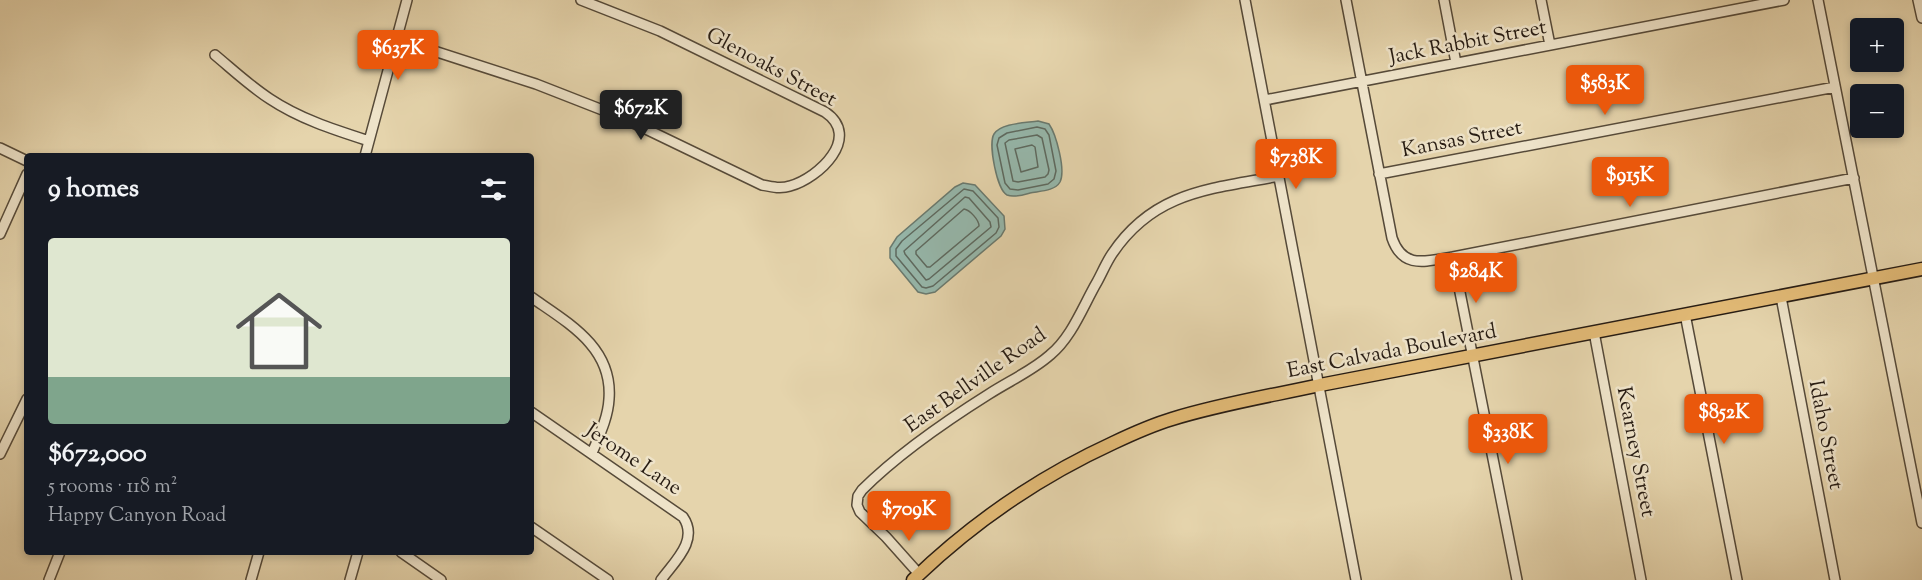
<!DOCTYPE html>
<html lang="en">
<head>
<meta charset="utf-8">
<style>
  :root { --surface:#171b24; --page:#20242c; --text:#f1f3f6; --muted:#9ea1a6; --line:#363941; --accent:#ea580c }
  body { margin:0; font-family:"Sorts Mill Goudy",serif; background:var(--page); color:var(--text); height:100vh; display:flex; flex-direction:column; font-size:22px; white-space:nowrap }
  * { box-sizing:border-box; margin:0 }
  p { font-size:20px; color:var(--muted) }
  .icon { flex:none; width:33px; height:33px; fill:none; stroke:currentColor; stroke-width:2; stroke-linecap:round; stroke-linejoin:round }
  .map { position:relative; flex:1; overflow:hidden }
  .sheet { position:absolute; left:24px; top:153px; width:510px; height:402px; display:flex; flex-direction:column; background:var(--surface); border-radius:6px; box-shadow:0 3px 9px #0003 }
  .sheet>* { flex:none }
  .buttons { position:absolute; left:1850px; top:18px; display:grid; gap:12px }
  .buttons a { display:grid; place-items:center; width:54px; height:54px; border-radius:6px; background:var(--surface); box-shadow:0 3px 9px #0003; font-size:30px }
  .price { position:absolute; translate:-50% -51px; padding:0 14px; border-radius:6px; background:var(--accent); color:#fff; font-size:20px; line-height:39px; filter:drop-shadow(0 2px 3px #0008) }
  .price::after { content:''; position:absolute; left:50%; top:36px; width:18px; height:14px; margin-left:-9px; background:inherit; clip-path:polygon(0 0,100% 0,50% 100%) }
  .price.on { background:#222; color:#fff }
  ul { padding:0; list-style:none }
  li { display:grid; align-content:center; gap:12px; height:318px; padding:0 24px }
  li+li { border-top:2px solid var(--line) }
  li span { display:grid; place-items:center; height:186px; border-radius:6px; color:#555 }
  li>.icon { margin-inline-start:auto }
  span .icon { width:108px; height:108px; fill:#fffc; stroke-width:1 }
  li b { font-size:26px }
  h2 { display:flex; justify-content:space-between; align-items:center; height:72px; padding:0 24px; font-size:26px }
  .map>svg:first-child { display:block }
  .water { fill:#96b8ac; stroke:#6a7a6f; stroke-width:1.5 }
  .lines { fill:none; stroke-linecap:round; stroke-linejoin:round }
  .shore { stroke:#5e6a60; stroke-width:1.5 }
  .minor-casing { stroke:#564a39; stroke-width:12 }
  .major-casing { stroke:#271c13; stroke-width:15 }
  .minor { stroke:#eee3c9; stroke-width:9 }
  .major { stroke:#e2ba76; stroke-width:12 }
  .labels { text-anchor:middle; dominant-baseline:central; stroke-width:5; stroke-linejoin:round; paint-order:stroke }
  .street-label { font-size:21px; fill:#271c13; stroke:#eee3c9 }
</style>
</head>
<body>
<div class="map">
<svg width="1922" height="580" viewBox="0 0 1922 580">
  <rect width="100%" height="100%" fill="#e5d4ac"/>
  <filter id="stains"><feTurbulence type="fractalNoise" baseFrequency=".00333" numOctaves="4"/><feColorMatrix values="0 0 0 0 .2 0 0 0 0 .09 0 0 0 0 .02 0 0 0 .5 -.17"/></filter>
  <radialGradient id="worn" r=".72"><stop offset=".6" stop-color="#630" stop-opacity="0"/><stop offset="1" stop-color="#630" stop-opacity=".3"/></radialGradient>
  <!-- water -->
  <path class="water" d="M 1038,121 L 1049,124 C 1056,134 1066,170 1060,182 C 1055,191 1040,191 1030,193 C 1023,195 1014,198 1007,195 C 997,190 988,144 994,134 C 1001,123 1025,123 1038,121 Z
    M 963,183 L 975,185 L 1004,216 L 1005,229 L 1001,236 L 935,292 L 926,294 L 918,292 L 890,258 L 890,248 L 897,237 L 955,187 Z"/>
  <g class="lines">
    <!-- shore -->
    <path class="shore" d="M 1037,127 L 1045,129 L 1049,135 L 1056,171 L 1054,179 L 1048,184 L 1018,190 L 1010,189 L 1005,183 L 997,145 L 999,138 L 1007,133 Z
      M 1037,135 L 1042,138 L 1049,170 L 1048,174 L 1045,177 L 1018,182 L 1013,181 L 1005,143 L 1009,140 Z
      M 1032,145 L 1035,147 L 1038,167 L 1021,172 L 1015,149 Z
      M 964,189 L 973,191 L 998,218 L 999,227 L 996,233 L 933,286 L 926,288 L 922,287 L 896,256 L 896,249 L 902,241 Z
      M 965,197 L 969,198 L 990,222 L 991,227 L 929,279 L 926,280 L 905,254 L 904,251 Z
      M 964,209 C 970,210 979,220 979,226 L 930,267 L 927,267 L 916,254 L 916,251 Z"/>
    <!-- minor casing -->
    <g class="minor-casing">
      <path id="minor" d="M 1245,0 L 1356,580
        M 1346,0 L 1392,238 C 1403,270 1426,261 1453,257 L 1854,178
        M 1444,0 L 1456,63
        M 1541,0 L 1550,45
        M 1818,0 L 1922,523
        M 1918,0 L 1922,18
        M 397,39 L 536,84 L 623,118 L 762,185 C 772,187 781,189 790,186 C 819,178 862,137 825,112 L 660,31 L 581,0
        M 215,55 C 233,70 250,86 270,99 C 300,119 335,130 369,141
        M 1265,100 L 1784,0
        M 0,148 L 27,161
        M 365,156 L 407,0
        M 1379,174 L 1835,87
        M 0,234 L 27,174
        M 1453,257 L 1517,580
        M 531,297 C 568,323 613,347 609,399 C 608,418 599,436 592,453
        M 1781,297 L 1835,580
        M 1685,314 L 1737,580
        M 1594,332 L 1641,580
        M 531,412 L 683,517 C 699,540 675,561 661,580
        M 0,454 L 27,399
        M 531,527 L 608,580
        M 401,552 L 441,580
        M 919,574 L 886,537 L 860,512 L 857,505 L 858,496 L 862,490 C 897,455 946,421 989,394 C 1009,381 1032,371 1050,355 C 1072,337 1083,306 1097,282 C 1102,273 1106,263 1112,254 C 1154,191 1211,189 1279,176
        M 49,580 L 60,552
        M 251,580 L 259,552
        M 350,580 L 358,552"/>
    </g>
    <!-- major casing -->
    <g class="major-casing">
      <path id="major" d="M 913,580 C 972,523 1039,477 1113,443 C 1132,434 1152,425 1172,419 C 1220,404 1270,396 1320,385 L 1922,269"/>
    </g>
    <!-- minor -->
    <use href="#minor" class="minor"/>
    <!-- major -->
    <use href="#major" class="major"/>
  </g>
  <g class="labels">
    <!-- street labels -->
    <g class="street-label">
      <text transform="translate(1468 43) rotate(-11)">Jack Rabbit Street</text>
      <text transform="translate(771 68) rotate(28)">Glenoaks Street</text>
      <text transform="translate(1462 140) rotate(-11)">Kansas Street</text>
      <text transform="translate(1392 352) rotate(-11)">East Calvada Boulevard</text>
      <text transform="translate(976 381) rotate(-35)">East Bellville Road</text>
      <text transform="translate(1825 435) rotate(79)">Idaho Street</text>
      <text transform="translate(1635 452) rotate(79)">Kearney Street</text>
      <text transform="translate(633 460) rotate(34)">Jerome Lane</text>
    </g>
  </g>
  <rect width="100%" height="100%" filter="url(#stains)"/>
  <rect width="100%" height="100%" fill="url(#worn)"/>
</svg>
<div class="buttons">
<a>+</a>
<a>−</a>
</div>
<b class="price" style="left:398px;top:81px">$637K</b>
<b class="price" style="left:1605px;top:116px">$583K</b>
<b class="price on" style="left:641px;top:141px">$672K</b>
<b class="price" style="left:1296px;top:190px">$738K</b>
<b class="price" style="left:1630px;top:208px">$915K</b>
<b class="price" style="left:1476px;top:304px">$284K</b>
<b class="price" style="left:1724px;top:445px">$852K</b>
<b class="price" style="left:1508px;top:465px">$338K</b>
<b class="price" style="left:909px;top:542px">$709K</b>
<section class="sheet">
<h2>9 homes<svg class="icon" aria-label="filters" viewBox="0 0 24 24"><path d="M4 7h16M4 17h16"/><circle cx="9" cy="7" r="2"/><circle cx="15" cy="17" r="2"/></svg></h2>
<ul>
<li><span style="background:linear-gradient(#dfe7d0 75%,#7fa58c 0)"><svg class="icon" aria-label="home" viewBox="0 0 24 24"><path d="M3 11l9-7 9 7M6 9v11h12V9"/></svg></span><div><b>$672,000</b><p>5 rooms · 118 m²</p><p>Happy Canyon Road</p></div></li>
</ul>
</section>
</div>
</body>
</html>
